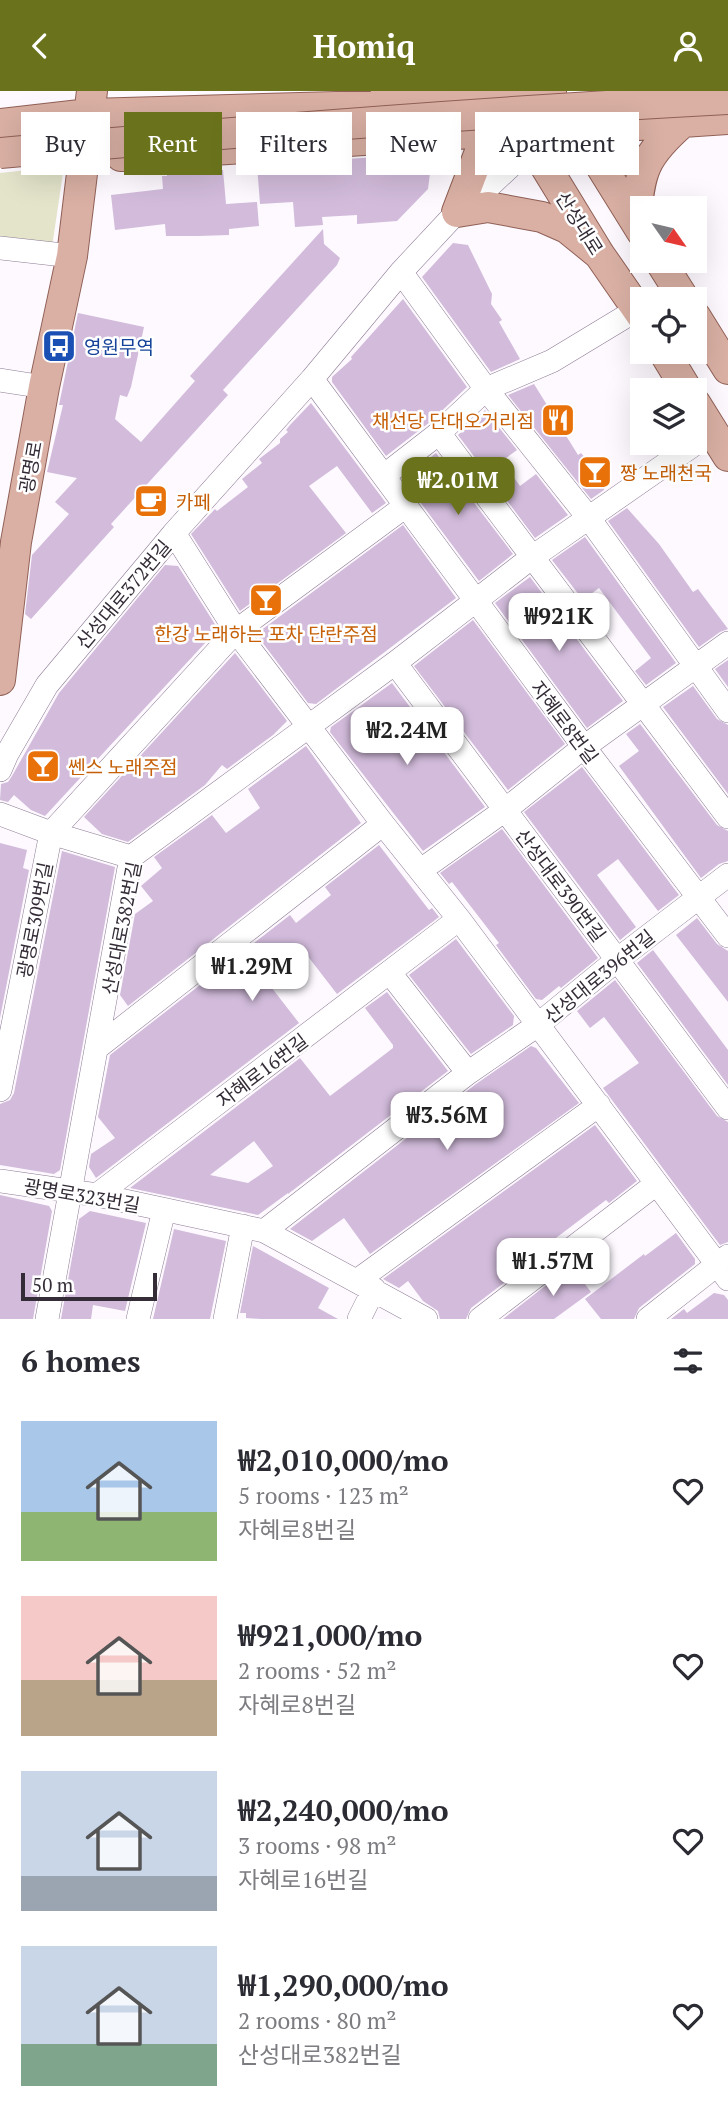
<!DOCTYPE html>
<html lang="en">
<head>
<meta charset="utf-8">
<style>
  :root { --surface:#fff; --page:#f7f7f7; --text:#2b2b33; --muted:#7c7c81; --accent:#6a731c }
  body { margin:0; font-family:"PT Serif","Noto Sans KR",serif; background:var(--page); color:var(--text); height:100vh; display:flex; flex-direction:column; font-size:26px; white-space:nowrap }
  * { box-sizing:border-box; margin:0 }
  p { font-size:23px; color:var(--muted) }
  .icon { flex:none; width:38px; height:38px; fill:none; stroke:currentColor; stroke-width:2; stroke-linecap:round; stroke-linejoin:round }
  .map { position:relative; height:1228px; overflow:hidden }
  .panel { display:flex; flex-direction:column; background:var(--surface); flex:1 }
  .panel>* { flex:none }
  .top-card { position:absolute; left:21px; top:21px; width:686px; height:63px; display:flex; gap:14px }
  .needle { width:46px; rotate:124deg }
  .tools { position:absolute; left:630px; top:105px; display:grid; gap:14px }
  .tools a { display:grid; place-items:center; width:77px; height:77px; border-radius:0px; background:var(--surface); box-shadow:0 7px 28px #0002; font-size:35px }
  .scale { position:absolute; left:21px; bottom:18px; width:136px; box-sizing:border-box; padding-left:7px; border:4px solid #342c37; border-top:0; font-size:19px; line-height:24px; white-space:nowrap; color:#342c37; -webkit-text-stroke:5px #fff; paint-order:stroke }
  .price { position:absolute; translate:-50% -60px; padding:0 16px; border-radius:14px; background:#fff; color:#222; font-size:23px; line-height:46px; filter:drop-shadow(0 2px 4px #0008) }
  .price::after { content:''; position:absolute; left:50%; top:42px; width:21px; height:16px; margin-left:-10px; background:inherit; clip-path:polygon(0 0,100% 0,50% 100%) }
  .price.active { background:var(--accent); color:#fff }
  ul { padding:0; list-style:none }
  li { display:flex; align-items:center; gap:21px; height:175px; padding:0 21px }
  li span { display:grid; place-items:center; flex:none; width:196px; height:140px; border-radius:0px; color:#555 }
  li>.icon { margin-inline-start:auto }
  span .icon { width:84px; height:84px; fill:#fffc; stroke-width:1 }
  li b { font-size:30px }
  h2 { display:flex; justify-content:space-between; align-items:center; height:84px; padding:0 21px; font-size:30px }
  .pill { padding:0 24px; border-radius:0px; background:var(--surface); box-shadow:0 7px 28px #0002; font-size:24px; line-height:63px }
  .pill.active { background:var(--accent); color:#fff }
  header { display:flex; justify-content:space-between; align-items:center; height:91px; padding:0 21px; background:var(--accent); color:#fff; font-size:32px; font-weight:800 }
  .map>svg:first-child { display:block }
  .green { fill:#e3e4ca }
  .building { fill:#d2bbdb; fill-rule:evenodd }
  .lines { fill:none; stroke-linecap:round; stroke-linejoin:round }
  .minor-casing { stroke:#8d7b94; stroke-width:24 }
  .major-casing { stroke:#906056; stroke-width:32 }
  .minor { stroke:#fff; stroke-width:23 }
  .major { stroke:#dab0a4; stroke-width:30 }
  .major-bridge-casing { stroke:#906056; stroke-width:32; stroke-linecap:butt }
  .major-bridge { stroke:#dab0a4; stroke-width:30 }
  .labels { text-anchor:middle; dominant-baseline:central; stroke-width:5; stroke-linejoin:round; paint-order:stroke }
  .street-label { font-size:19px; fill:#342c37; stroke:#fff }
  .transit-label { font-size:19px; fill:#164399; stroke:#fff; text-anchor:start }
  .food-label { font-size:19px; fill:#c56008; stroke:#fff; text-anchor:start }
</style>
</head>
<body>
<header><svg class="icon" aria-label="back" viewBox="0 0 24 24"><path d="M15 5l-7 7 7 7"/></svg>Homiq<svg class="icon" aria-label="person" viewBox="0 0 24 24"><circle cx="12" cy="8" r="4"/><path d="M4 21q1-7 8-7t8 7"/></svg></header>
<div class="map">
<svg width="728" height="1228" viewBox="0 0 728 1228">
  <rect width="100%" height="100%" fill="#fdf9ff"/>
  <!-- green -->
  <path class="green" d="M 64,75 L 52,156 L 0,147 L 0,82 Z"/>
  <!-- building -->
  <path class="building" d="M 421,63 L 430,82 L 428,98 L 397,130 L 357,133 L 357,124 L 322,126 L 323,134 L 295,136 L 293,111 L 260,113 L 257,74 Z
    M 190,79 L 190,82 L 223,79 L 226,113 L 257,111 L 259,135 L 229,138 L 229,144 L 198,145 L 166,145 L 165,133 L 115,139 L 111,104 L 163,98 L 162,85 L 167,85 L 167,80 Z
    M 323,138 L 324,153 L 340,167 L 337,174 L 223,299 L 228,304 L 111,433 L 114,436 L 31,528 L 25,523 L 32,464 L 69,423 L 55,411 L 77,387 L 47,381 L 63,314 L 59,314 L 78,222 L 144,236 L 131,296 L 127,306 L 120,304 L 115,328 L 141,351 L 195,290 L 190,285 Z
    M 453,152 L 468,154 L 492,203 L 491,213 L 502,229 L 499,231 L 520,268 L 491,281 L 422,186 Z
    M 403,208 L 467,296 L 430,331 L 386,365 L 332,291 L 332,286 L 352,268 L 351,266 Z
    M 534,293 L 578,364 L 581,362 L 605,391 L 604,399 L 591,408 L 508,304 Z
    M 311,312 L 386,412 L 372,422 L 337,375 L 309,395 L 346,442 L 240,520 L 191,443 L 215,418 L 217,420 L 248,396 L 242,388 L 262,372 L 259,368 L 280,352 L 280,348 L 288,341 L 286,339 L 290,334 Z
    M 485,319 L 517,359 L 502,370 L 520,395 L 536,383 L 568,424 L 535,447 L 458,344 Z
    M 436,362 L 513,463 L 479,490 L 403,388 Z
    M 627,417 L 659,453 L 693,501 L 698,498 L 728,538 L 720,541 L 699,556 L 608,430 Z
    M 403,434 L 456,507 L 316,613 L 308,612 L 256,543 Z
    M 585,446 L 676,572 L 646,594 L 635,580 L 651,567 L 599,497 L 583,509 L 552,469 Z
    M 165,474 L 178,475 L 218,538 L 45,725 L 31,719 L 14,704 L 8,711 L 0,709 L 1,693 L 8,691 L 12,685 L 59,602 Z
    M 530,486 L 623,610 L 587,637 L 495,512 Z
    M 473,529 L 565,653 L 508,699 L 414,575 Z
    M 235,562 L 287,630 L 273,644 L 227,678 L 222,674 L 205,694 L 128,751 L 102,743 L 84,726 Z
    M 728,569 L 728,596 L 715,578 Z
    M 392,592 L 485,716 L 423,760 L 330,641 L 331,636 Z
    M 693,595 L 717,628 L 728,634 L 728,703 L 663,616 Z
    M 640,633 L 717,734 L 728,740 L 728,770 L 719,773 L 701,787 L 619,675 L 639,660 L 626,643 Z
    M 306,655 L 361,732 L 128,915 L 120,904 L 135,823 L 153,810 L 141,795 L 162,777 L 154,766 L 212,724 L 226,742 L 260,717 L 248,698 Z
    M 582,676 L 679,804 L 658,820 L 618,768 L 597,784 L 636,836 L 620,849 L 524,721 Z
    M 502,738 L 598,867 L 561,897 L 559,895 L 542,909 L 536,908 L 496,854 L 499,852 L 452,791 L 449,793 L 440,782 Z
    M 0,752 L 27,759 L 23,777 L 29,779 L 0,927 Z
    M 379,754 L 429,819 L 432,817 L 439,826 L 337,903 L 303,859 L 293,867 L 292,865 L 265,885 L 270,891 L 268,892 L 299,932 L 96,1087 L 89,1076 L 91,1063 L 115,1047 L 98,1026 L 110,964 L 290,824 L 296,832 L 331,804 L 325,796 Z
    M 62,760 L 115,776 L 60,1079 L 54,1083 L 0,1074 L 0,1013 L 10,1009 L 14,1002 Z
    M 697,827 L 717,853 L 728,860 L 728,911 L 676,844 Z
    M 456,848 L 514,925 L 513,934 L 471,963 L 409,884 Z
    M 653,859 L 728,959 L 728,994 L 637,872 Z
    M 615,889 L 717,1025 L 728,1031 L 728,1151 L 720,1154 L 603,997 L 639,972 L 604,926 L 590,937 L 577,920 Z
    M 387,901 L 448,980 L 288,1103 L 288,1102 L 258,1124 L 130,1097 L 300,967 L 330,1005 L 367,977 L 393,957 L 393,954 L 365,917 ZM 254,1050 L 273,1075 L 248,1092 L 210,1084 Z
    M 531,955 L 536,957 L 579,1012 L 370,1163 L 344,1127 L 312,1150 L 290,1138 L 476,993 Z
    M 595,1034 L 637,1090 L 609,1112 L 606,1109 L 552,1150 L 555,1153 L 471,1217 L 466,1228 L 440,1228 L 438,1220 L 423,1210 L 408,1190 L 399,1197 L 383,1188 Z
    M 0,1104 L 49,1115 L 52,1120 L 33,1228 L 0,1228 Z
    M 90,1120 L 146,1132 L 125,1220 L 93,1214 L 91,1228 L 61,1228 L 79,1128 Z
    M 174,1138 L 226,1150 L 210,1228 L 153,1228 Z
    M 676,1142 L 695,1168 L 695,1173 L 639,1217 L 634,1228 L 601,1228 L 585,1208 L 644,1163 L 645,1165 Z
    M 253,1155 L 329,1197 L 318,1217 L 338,1228 L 261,1228 L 246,1227 L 246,1222 L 240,1222 Z
    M 571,1175 L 591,1201 L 554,1228 L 503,1228 Z
    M 714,1202 L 724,1204 L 728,1209 L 728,1228 L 671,1228 L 684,1218 L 687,1222 Z"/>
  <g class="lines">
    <!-- minor casing -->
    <g class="minor-casing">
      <path id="minor" d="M 0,157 L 72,165
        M 401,181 L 486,298 L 588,426 L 728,620
        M 312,288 L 584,656 L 728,845
        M 0,289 L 44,296
        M 439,342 L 728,726
        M 385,384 L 439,342 L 486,298 L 552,270 L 638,218
        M 174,442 L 236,540 L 383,733 L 459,828 L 728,1188
        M 395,572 L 728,1017
        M 0,679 L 7,663 L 47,594 L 174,442 L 312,288 L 401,181 L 457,121 L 485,99 L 533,54
        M 0,723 L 51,742 L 131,766
        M 421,779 L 505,719 L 584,656 L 728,552
        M 390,882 L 468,982
        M 98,956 L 383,733
        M 0,999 L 51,742 L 236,540 L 407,414
        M 0,1090 L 97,1104 L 264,1140 L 426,1228
        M 97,1104 L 459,828
        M 264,1140 L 468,982 L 539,933 L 617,869 L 728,784
        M 358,1189 L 599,1014
        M 47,1228 L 131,766 L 395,572 L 531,467 L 712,341
        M 138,1228 L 164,1119
        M 225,1228 L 243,1135
        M 359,1228 L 374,1198
        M 480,1228 L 656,1093
        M 648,1228 L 728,1165"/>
    </g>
    <!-- major casing -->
    <g class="major-casing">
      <path id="major" d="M 494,24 L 457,121 L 488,116 L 542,126 L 567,137 L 599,163
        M 572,25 L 578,38 L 642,141
        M 0,33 L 89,23 L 372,15 L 551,0
        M 522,37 L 599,163 L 642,225
        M 121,65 L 486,41 L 533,54 L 578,38 L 728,28
        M 636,130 C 639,80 644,65 683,31
        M 660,170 L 684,208
        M 695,225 L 728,278
        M 664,261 L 687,299
        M 695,312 L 728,365
        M 0,589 L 16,451 L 44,296 L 72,165 L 92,0"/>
    </g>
    <!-- minor -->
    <use href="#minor" class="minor"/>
    <!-- major -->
    <use href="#major" class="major"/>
    <!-- major-bridge casing -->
    <g class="major-bridge-casing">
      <path id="major-bridge" d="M 0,62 C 243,40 485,21 728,8"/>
    </g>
    <!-- major-bridge -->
    <use href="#major-bridge" class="major-bridge"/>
  </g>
  <!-- icons -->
  <defs>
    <g id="bus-square" transform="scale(1.75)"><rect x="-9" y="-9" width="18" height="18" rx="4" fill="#1a4fb4" stroke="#fff"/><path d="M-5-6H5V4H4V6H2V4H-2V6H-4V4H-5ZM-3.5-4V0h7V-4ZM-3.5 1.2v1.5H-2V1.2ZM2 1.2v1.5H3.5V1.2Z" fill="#fff"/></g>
    <g id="restaurant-square" transform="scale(1.75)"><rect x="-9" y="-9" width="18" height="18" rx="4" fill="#e8710a" stroke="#fff"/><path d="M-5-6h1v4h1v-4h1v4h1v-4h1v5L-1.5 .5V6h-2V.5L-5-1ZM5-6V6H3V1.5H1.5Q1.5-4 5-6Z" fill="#fff"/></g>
    <g id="bar-square" transform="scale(1.75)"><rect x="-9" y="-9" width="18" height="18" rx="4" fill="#e8710a" stroke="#fff"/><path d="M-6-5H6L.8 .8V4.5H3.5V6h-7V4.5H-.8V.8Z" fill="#fff"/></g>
    <g id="cafe-square" transform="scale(1.75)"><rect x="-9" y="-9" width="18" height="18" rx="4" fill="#e8710a" stroke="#fff"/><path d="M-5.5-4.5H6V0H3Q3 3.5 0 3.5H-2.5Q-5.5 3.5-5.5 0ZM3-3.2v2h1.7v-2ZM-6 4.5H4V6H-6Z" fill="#fff"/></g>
  </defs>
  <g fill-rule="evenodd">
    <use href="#bus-square" x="59" y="255"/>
    <use href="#restaurant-square" x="558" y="329"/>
    <use href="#bar-square" x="595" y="381"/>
    <use href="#cafe-square" x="151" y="410"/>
    <use href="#bar-square" x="266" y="509"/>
    <use href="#bar-square" x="43" y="675"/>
  </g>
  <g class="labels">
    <!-- street labels -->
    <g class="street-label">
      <text transform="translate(580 132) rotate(58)">산성대로</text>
      <text transform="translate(30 376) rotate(-80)">광명로</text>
      <text transform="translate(123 503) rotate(-50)">산성대로372번길</text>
      <text transform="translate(565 631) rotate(53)">자혜로8번길</text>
      <text transform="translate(561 794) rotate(53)">산성대로390번길</text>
      <text transform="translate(34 829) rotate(-79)">광명로309번길</text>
      <text transform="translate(121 837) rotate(-79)">산성대로382번길</text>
      <text transform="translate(599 885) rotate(-39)">산성대로396번길</text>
      <text transform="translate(262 979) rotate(-37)">자혜로16번길</text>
      <text transform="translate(82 1104) rotate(10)">광명로323번길</text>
    </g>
    <!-- transit labels -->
    <g class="transit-label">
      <text x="84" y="255">영원무역</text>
    </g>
    <!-- food labels -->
    <g class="food-label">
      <text x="534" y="329" text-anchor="end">채선당 단대오거리점</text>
      <text x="620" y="381">짱 노래천국</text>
      <text x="176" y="410">카페</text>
      <text x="266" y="542" text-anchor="middle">한강 노래하는 포차 단란주점</text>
      <text x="68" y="675">쎈스 노래주점</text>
    </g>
  </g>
</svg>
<div class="tools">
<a><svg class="needle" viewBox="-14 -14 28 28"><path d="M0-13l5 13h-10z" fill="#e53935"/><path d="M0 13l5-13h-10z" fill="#7c7c81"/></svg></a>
<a><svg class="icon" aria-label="locate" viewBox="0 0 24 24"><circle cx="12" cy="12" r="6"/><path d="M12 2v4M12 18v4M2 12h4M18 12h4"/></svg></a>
<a><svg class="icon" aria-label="layers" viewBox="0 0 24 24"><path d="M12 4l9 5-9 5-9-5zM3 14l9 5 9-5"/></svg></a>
</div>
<div class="scale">50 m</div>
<b class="price active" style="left:458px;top:426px">₩2.01M</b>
<b class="price" style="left:559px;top:562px">₩921K</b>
<b class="price" style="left:407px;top:676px">₩2.24M</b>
<b class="price" style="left:252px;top:912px">₩1.29M</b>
<b class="price" style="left:447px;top:1061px">₩3.56M</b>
<b class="price" style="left:553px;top:1207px">₩1.57M</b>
<div class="top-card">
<a class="pill">Buy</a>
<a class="pill active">Rent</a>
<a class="pill">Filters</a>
<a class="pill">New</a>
<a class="pill">Apartment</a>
</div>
</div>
<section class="panel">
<h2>6 homes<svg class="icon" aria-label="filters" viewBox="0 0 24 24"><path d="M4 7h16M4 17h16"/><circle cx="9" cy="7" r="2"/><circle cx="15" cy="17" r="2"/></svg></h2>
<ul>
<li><span style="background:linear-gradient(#a9c7e8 65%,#8fb573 0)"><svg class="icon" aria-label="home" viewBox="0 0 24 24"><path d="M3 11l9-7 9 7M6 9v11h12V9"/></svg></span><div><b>₩2,010,000/mo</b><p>5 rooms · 123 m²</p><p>자혜로8번길</p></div><svg class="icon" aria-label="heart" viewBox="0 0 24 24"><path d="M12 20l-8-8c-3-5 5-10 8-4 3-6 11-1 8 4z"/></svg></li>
<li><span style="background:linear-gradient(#f6c9c9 60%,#b9a48a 0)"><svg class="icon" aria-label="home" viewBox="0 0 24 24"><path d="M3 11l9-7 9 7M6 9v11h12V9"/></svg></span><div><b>₩921,000/mo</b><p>2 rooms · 52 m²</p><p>자혜로8번길</p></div><svg class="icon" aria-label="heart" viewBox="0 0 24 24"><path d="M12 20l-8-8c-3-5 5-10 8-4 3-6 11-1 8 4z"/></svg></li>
<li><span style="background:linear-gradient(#c9d6e8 75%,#9aa5b1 0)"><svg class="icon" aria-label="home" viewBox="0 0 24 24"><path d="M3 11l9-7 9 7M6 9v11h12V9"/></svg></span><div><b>₩2,240,000/mo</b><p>3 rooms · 98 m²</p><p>자혜로16번길</p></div><svg class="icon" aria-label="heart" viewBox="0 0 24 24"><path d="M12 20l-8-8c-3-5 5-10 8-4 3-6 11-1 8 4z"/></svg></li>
<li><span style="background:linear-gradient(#c9d6e8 70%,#7fa58c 0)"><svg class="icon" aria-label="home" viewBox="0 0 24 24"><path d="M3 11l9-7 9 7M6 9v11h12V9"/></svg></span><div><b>₩1,290,000/mo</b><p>2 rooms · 80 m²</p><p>산성대로382번길</p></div><svg class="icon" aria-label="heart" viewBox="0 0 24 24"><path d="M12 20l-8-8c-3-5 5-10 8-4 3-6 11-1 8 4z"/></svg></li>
</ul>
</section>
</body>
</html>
